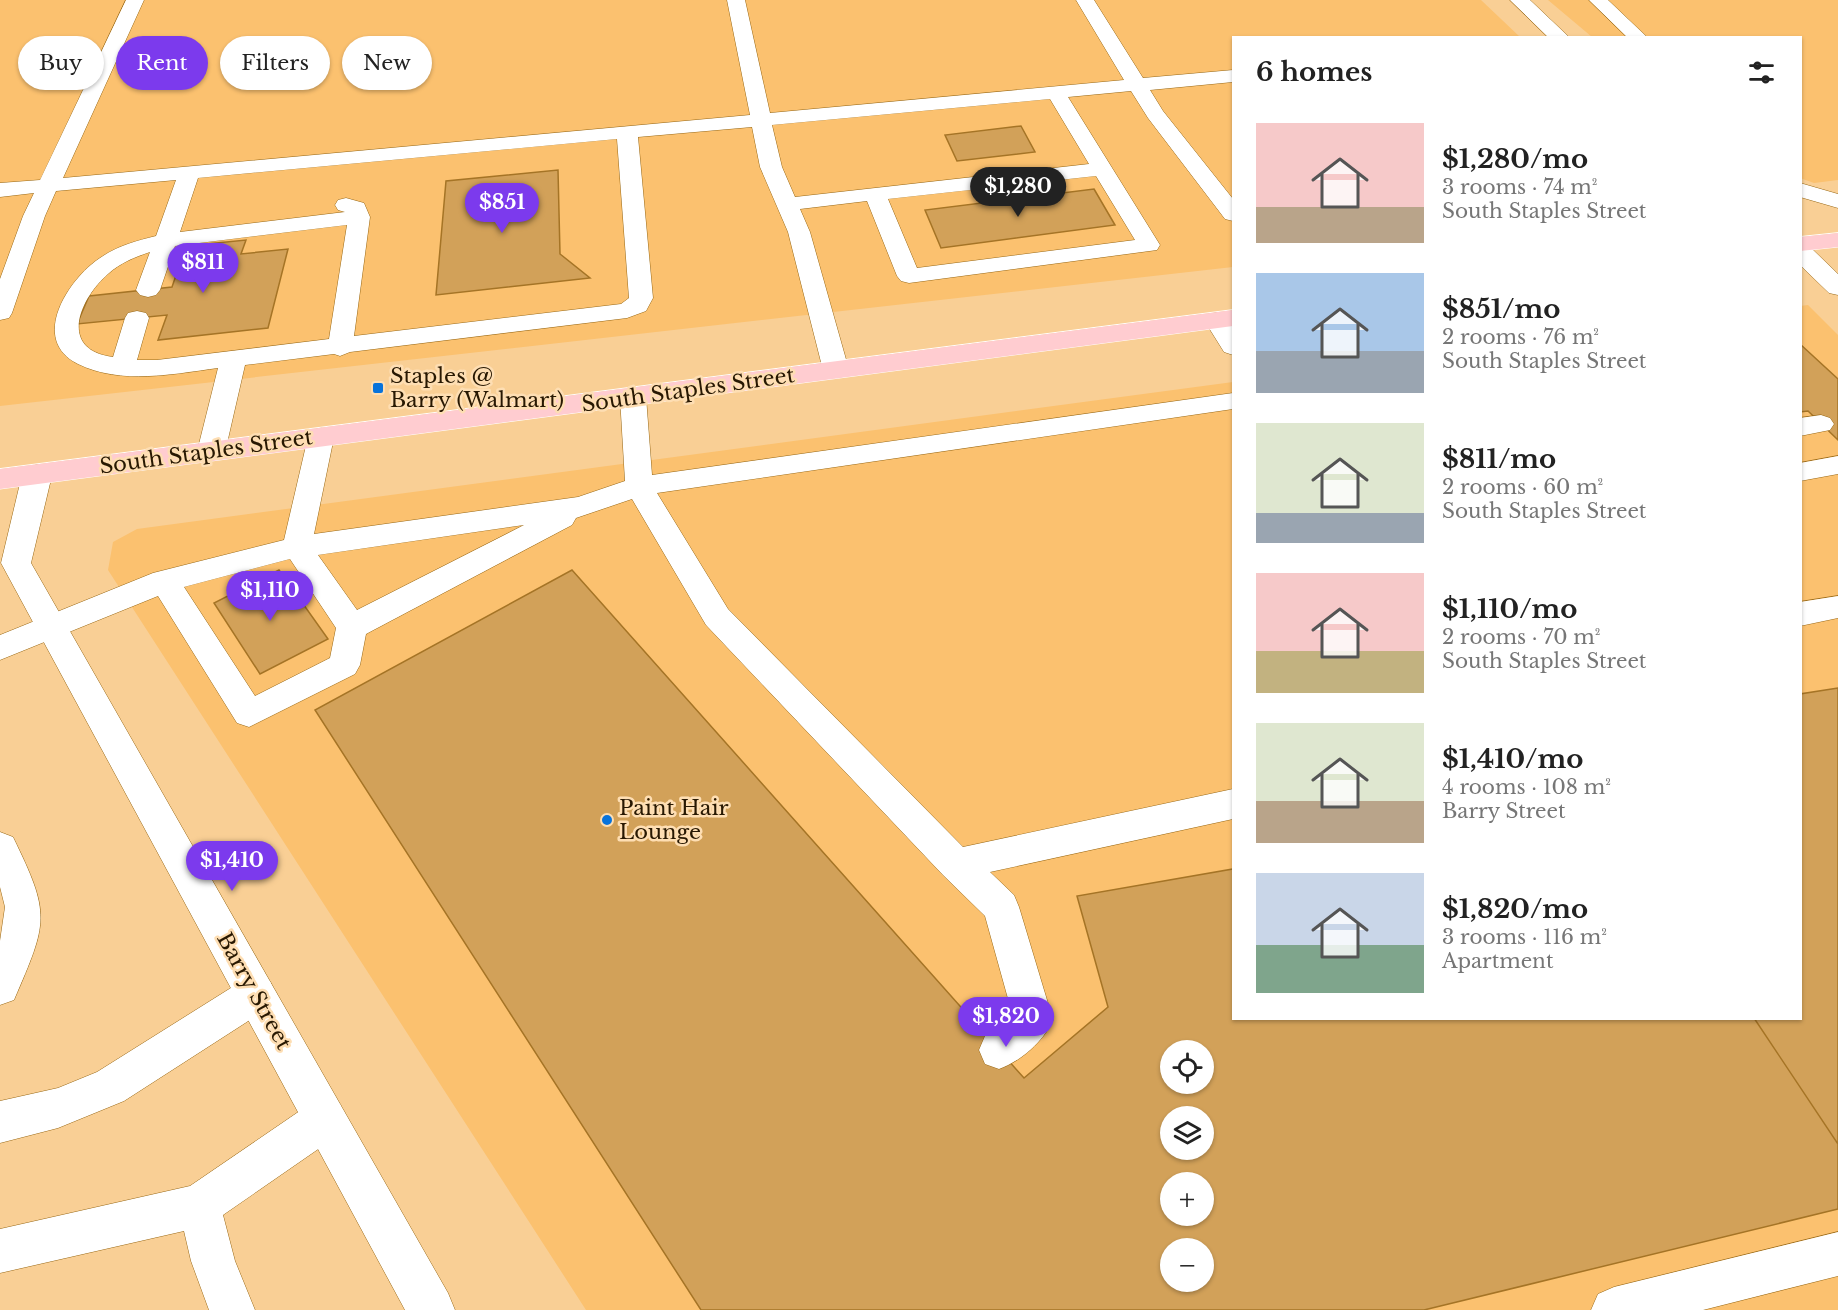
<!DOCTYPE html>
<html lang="en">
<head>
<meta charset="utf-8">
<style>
  :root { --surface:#fff; --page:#f6f6f6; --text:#222; --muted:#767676; --accent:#7c3aed }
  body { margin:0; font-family:"Libre Baskerville",serif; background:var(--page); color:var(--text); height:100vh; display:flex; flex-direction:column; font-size:22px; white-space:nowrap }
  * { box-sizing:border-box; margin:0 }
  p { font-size:20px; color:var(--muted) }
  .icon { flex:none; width:33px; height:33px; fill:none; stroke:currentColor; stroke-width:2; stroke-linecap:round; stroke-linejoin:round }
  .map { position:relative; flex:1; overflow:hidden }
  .panel { position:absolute; left:1232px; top:36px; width:570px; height:984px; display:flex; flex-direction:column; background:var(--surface); border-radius:0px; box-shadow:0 2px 4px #0004 }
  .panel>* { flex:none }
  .hud { position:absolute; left:18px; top:36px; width:570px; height:54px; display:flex; gap:12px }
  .buttons { position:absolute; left:1160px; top:1040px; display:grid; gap:12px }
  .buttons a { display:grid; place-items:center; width:54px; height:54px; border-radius:50%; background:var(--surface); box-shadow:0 2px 4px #0004; font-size:30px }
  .price { position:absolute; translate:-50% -51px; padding:0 14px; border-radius:21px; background:var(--accent); color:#fff; font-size:20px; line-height:39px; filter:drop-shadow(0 2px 3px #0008) }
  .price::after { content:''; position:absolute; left:50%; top:36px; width:18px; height:14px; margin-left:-9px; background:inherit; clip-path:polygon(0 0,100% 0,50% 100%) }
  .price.selected { background:#222; color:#fff }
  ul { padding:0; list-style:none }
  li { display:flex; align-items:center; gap:18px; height:150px; padding:0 24px }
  li span { display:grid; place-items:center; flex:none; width:168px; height:120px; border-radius:0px; color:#555 }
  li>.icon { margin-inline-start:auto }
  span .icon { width:72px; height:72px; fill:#fffc; stroke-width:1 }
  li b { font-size:26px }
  h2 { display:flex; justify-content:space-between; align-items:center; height:72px; padding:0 24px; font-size:26px }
  .tag { padding:0 21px; border-radius:27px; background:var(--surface); box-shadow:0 2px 4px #0004; font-size:21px; line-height:54px }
  .tag.selected { background:var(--accent); color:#fff }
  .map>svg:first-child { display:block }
  .built { fill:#fbc16f; fill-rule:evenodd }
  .building { fill:#d2a159; stroke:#a57426; stroke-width:1.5; fill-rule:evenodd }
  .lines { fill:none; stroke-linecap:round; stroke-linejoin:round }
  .service-casing { stroke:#986815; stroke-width:1 }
  .minor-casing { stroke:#986815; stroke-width:1 }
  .tertiary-casing { stroke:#986815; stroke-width:1 }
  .primary-casing { stroke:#fff; stroke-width:1 }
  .service { fill:#fff; fill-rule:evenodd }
  .minor { fill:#fff; fill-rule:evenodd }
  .tertiary { fill:#fff; fill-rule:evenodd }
  .primary { fill:#ffccd0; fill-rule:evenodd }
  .poi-dot { fill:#0873db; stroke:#fedeb3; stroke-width:2 }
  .labels { text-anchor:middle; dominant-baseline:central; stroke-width:5; stroke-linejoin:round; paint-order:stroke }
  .poi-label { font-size:21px; fill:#281802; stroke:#fedeb3; text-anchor:start }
  .street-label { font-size:21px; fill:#281802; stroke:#fedeb3 }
</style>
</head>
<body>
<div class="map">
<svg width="1838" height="1310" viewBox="0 0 1838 1310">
  <rect width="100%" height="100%" fill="#f9cf95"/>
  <!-- built -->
  <path class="built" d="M 0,0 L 1481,0 L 1520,37 L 1233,38 L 1233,267 L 0,406 Z
    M 1548,0 L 1838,0 L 1838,180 L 1814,183 L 1800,178 L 1800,38 L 1592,37 Z
    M 1808,305 L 1838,335 L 1838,1310 L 586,1310 L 108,570 L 113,542 L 137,529 L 1233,382 L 1233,1018 L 1800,1018 L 1800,306 ZM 1170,1050 L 1203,1050 L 1203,1083 L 1170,1083 ZM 1170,1116 L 1203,1116 L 1203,1149 L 1170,1149 ZM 1170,1182 L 1203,1182 L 1203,1215 L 1170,1215 ZM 1170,1248 L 1203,1248 L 1203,1281 L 1170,1281 Z"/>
  <!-- building -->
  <path class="building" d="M 1021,126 L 1035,152 L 957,161 L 945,135 Z
    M 558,170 L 560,254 L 590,278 L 436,295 L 446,181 Z
    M 1094,189 L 1115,225 L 941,248 L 925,210 Z
    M 246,240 L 241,254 L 288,249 L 268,328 L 158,340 L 167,315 L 77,324 L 89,296 L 172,287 L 186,246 Z
    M 1800,344 L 1838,379 L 1838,440 L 1808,411 L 1800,412 Z
    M 279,570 L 328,639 L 260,674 L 214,603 Z
    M 572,570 L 1024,1078 L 1108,1007 L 1077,896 L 1233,869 L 1233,1018 L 1754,1018 L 1838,1144 L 1838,1209 L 1424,1310 L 701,1310 L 315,710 ZM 1170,1050 L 1203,1050 L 1203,1083 L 1170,1083 ZM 1170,1116 L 1203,1116 L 1203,1149 L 1170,1149 ZM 1170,1182 L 1203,1182 L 1203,1215 L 1170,1215 ZM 1170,1248 L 1203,1248 L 1203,1281 L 1170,1281 Z
    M 1838,688 L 1838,1144 L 1754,1018 L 1800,1018 L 1800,694 Z"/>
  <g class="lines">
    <!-- service casing -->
    <g class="service-casing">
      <path id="service" d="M 126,0 L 144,0 L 63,178 L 750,115 L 727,0 L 745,0 L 770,113 L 1124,80 L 1076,0 L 1094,0 L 1143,78 L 1233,70 L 1233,82 L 1150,90 L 1163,111 L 1233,199 L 1233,221 L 1225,219 L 1148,118 L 1131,91 L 1068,97 L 1160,245 L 1157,250 L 909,283 L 901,281 L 897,276 L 867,201 L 800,209 L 810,232 L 849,370 L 845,376 L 836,378 L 827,376 L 823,370 L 788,232 L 760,167 L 752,127 L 638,137 L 653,298 L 646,311 L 627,318 L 350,352 L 340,356 L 334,354 L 245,365 L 225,452 L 221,458 L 211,461 L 201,458 L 197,452 L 218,368 C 173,374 121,385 78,364 C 29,340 68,279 100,258 C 117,246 136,241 156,236 L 176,180 L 56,191 L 45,216 L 12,313 L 9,318 L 0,320 L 0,279 L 23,216 L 34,193 L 0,197 L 0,183 L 40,180 ZM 1050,99 L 1089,164 L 795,197 L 782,167 L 772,125 ZM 617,139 L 629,298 L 621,304 L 354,336 L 370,217 L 364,203 L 346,198 L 338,200 L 335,205 L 338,210 L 345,212 L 180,232 L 198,178 ZM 1096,176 L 1135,240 L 917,268 L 888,199 ZM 347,225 L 329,339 L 157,360 L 137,360 L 149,318 L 146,313 L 137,311 L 128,313 L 125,318 L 113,357 C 58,350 79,299 108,274 C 120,263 135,257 150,252 L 136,290 L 140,295 L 148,297 L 156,295 L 160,290 L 175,246 Z
        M 1589,0 L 1608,0 L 1648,38 L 1628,38 Z
        M 1216,313 L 1225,315 L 1233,327 L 1233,355 L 1224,352 L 1204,320 L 1207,315 Z
        M 633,389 L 642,391 L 646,397 L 652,475 L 1233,393 L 1233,409 L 657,493 L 728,609 L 963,847 L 1233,789 L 1233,819 L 990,872 L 1014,895 L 1019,907 L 1053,1020 C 1043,1042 1021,1061 999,1069 L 985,1064 L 979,1050 L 985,1036 L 1012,1013 L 985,916 L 943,875 L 706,625 L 632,499 L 576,518 L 572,525 L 366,634 L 360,665 L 355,674 L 249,727 L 237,723 L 158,596 L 0,660 L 0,635 L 153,573 L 284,540 L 308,437 L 311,431 L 321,428 L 331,431 L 334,437 L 314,534 L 578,497 L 625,481 L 620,397 L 624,391 ZM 524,525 L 357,610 L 318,555 ZM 290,559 L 336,628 L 330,658 L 255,696 L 184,587 Z
        M 1821,415 L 1830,418 L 1834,424 L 1830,430 L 1800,436 L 1800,418 Z
        M 1838,456 L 1838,474 L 1800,481 L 1800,463 Z
        M 1838,596 L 1838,618 L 1800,626 L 1800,602 Z
        M 0,832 L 13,837 C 51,915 48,921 14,1000 L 0,1005 L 0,941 L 5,907 L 0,887 Z
        M 256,976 L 270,981 L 275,994 L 270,1007 L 124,1101 L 58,1128 L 0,1143 L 0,1101 L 58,1088 L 97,1072 L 242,981 Z
        M 325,1098 L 340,1104 L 346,1119 L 340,1134 L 223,1215 L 235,1261 L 255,1310 L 209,1310 L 191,1261 L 184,1231 L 0,1273 L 0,1229 L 190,1186 L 310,1104 Z
        M 1838,1232 L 1838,1276 L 1703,1310 L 1591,1310 L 1598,1294 L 1614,1287 Z"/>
    </g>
    <!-- minor casing -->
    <g class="minor-casing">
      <path id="minor" d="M 1800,244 L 1809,246 L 1838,274 L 1838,295 L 1829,293 L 1800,265 Z
        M 37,465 L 47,468 L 52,475 L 31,563 L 448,1293 L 455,1310 L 405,1310 L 1,563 L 22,475 L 27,468 Z"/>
    </g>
    <!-- tertiary casing -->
    <g class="tertiary-casing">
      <path id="tertiary" d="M 1510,0 L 1530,0 L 1570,38 L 1549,38 Z
        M 1800,183 L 1838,194 L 1838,208 L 1800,197 Z"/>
    </g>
    <!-- primary casing -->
    <g class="primary-casing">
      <path id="primary" d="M 1838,233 L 1838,247 L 1800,251 L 1800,237 Z
        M 1233,310 L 1233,326 L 0,489 L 0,469 Z"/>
    </g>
    <!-- service -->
    <use href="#service" class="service"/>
    <!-- minor -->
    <use href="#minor" class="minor"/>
    <!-- tertiary -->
    <use href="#tertiary" class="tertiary"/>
    <!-- primary -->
    <use href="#primary" class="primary"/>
  </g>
  <!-- markers -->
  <g class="poi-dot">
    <rect x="372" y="382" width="12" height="12" rx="3"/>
    <circle cx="607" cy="820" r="6"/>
  </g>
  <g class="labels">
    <!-- poi labels -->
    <g class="poi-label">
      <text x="390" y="376">Staples @<tspan x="390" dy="24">Barry (Walmart)</tspan></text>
      <text x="619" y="808">Paint Hair<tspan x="619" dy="24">Lounge</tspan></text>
    </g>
    <!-- street labels -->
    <g class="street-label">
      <text transform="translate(688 390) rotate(-8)">South Staples Street</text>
      <text transform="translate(206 452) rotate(-8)">South Staples Street</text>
      <text transform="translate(254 991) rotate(61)">Barry Street</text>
    </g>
  </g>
</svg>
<div class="buttons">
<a><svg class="icon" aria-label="locate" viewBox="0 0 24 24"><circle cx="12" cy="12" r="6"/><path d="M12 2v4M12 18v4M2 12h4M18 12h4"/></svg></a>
<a><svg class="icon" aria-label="layers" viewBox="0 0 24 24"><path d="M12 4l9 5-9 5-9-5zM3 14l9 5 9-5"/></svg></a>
<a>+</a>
<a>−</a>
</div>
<b class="price selected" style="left:1018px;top:218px">$1,280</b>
<b class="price" style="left:502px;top:234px">$851</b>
<b class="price" style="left:203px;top:294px">$811</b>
<b class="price" style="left:270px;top:622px">$1,110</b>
<b class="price" style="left:232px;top:892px">$1,410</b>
<b class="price" style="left:1006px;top:1048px">$1,820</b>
<div class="hud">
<a class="tag">Buy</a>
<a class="tag selected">Rent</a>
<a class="tag">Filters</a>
<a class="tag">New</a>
</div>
<section class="panel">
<h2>6 homes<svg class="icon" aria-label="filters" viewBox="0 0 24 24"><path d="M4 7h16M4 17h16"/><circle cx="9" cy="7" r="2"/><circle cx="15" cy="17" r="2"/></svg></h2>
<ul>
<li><span style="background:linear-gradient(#f6c9c9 70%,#b9a48a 0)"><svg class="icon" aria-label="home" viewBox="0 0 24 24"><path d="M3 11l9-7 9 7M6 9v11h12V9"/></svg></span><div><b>$1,280/mo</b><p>3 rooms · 74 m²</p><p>South Staples Street</p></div></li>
<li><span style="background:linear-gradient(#a9c7e8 65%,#9aa5b1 0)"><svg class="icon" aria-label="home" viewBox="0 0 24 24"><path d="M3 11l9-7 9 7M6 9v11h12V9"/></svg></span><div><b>$851/mo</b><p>2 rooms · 76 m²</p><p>South Staples Street</p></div></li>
<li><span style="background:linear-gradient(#dfe7d0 75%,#9aa5b1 0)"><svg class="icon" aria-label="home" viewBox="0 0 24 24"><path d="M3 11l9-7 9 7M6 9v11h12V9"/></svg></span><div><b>$811/mo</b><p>2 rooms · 60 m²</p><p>South Staples Street</p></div></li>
<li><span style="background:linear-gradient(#f6c9c9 65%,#c2b280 0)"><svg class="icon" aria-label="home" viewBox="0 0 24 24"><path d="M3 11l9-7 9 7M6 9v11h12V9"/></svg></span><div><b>$1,110/mo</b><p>2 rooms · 70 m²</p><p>South Staples Street</p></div></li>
<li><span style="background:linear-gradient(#dfe7d0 65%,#b9a48a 0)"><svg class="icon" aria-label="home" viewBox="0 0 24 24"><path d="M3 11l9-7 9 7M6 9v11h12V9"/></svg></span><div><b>$1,410/mo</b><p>4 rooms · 108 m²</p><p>Barry Street</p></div></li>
<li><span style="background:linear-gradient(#c9d6e8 60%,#7fa58c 0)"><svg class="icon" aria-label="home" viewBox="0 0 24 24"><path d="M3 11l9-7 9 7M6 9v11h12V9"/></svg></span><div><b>$1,820/mo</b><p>3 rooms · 116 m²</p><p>Apartment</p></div></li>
</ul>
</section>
</div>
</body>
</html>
